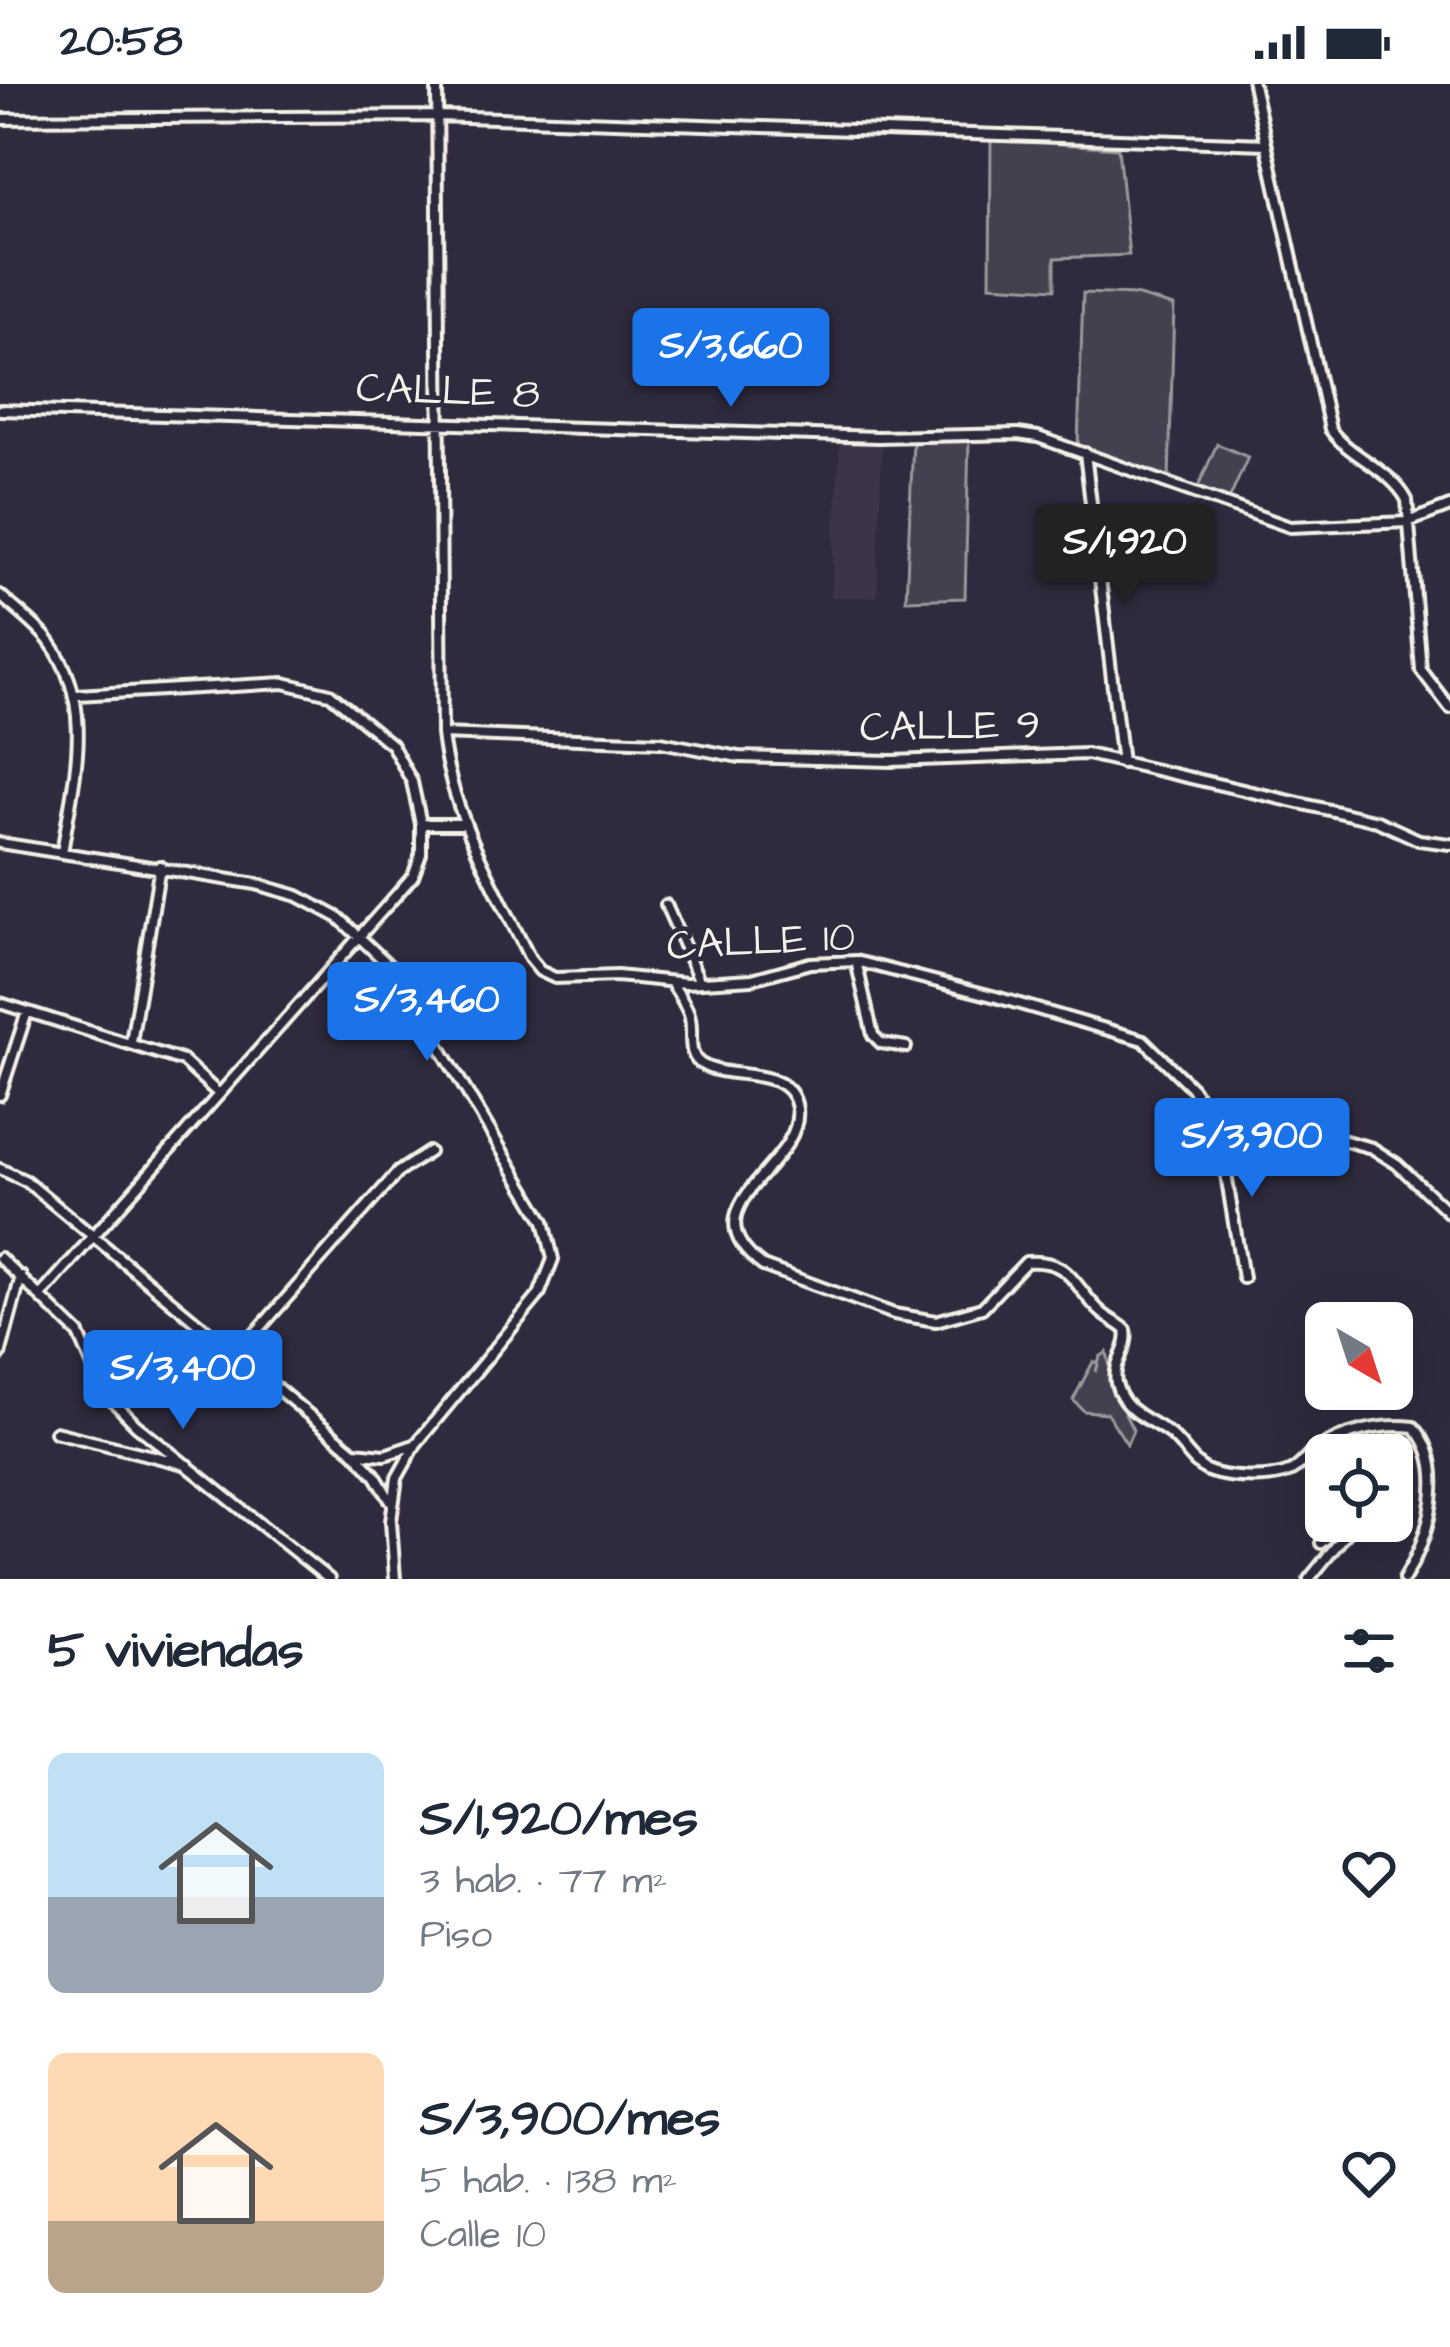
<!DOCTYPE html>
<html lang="es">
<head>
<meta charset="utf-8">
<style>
  :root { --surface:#fff; --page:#f2f2f3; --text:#1f2937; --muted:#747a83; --accent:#1a73e8 }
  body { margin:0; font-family:"Architects Daughter",sans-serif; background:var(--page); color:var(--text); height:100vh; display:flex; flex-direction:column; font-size:45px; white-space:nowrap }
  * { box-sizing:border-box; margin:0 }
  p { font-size:39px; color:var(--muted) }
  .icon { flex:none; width:66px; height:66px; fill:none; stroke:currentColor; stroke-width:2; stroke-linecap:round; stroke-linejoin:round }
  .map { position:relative; height:1495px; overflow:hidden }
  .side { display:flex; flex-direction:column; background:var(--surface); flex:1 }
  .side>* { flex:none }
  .needle { width:78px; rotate:141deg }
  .buttons { position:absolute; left:1305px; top:1218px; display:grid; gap:24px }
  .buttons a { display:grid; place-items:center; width:108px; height:108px; border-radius:18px; background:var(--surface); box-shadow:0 12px 48px #0002; font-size:60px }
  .price { position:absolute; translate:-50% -102px; padding:0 27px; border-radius:12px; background:var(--accent); color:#fff; font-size:39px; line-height:78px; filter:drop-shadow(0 3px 6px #0008) }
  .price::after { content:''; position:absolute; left:50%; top:72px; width:36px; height:27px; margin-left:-18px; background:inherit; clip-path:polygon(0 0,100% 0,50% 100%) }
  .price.on { background:#222; color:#fff }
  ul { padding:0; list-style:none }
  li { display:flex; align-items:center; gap:36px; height:300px; padding:0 48px }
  li span { display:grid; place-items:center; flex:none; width:336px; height:240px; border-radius:18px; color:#555 }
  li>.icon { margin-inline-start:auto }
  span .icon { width:144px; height:144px; fill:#fffc; stroke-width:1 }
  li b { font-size:51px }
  h2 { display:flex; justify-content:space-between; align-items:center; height:144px; padding:0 48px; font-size:51px }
  .status { display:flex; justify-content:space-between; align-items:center; height:84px; padding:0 60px; background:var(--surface); direction:ltr }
  .status svg { height:33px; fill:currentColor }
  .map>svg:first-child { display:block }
  .built { fill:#3b3647 }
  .green { fill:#454050; stroke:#9c989c; stroke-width:3 }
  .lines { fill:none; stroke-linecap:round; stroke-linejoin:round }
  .minor-casing { stroke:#f4f1e8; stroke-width:16 }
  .minor { stroke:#2f2a3d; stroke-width:8 }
  .labels { text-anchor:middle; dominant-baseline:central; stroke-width:9; stroke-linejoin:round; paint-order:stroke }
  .street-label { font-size:42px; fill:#f4f1e8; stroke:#2f2a3d }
</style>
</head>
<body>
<div class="status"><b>20:58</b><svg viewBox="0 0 49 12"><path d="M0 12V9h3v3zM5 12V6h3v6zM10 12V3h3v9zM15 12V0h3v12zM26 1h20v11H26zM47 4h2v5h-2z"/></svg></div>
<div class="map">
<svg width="1450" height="1495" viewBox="0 0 1450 1495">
  <rect width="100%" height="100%" fill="#2f2a3d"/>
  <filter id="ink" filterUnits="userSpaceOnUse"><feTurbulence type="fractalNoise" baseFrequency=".00833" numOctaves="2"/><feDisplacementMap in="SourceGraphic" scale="24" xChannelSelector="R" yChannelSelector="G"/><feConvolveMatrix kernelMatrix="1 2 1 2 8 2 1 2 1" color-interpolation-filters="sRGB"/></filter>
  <g filter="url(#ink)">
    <!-- built -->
    <path class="built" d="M 840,357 L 882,358 L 877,513 L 831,513 Z"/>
    <!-- green -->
    <path class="green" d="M 991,55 L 1118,64 L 1129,171 L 1055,174 L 1055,205 L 990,201 Z
      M 1083,209 L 1135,211 L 1174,222 L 1169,395 L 1078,361 Z
      M 969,356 L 965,514 L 906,516 L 913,357 Z
      M 1217,360 L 1248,373 L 1229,416 L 1198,403 Z
      M 1107,1268 L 1115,1310 L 1133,1346 L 1127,1360 L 1107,1329 L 1084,1327 L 1073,1316 L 1093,1278 L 1098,1279 L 1096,1288 L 1100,1273 Z"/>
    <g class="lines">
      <!-- minor casing -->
      <g class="minor-casing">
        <path id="minor" d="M 437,0 L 442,650 C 451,731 495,802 530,875 L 540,887 L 555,894 L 617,892 L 686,899 L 752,895 L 810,879 L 856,877 L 996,913 L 1143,956 L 1192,1004 L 1219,1045 L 1231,1054 L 1250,1057 L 1285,1041 L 1372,1064 L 1397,1080 L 1450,1130
          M 1253,0 L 1330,345 C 1350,374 1390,384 1407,416 L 1421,586 L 1450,624
          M 0,35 L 438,32 L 1266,60
          M 0,326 L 878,353 L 1018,350 L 1038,353 L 1290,443 L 1408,438 L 1450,422
          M 1085,369 L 1122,679
          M 0,511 C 16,526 36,540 49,557 C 97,622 73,696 62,769
          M 442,650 L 661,658 L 739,673 L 892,677 L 1087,670 L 1377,737 L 1419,756 L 1450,760
          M 421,740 L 464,740
          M 0,759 L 256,800 L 298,812 L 339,834 L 394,886 L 544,1137 L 553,1175 L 539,1211 L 416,1360 L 397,1394 L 391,1437 L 395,1495
          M 666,821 L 700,898
          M 856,877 L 873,951 L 881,959 L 906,963
          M 671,898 C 678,909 685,919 689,930 C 695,947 684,971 703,981 C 730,997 791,980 797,1025 C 804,1083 682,1122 763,1182 L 894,1230 L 936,1237 L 982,1224 L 1026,1178 C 1073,1174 1074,1205 1102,1229 C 1110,1236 1119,1239 1126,1246 C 1130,1265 1112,1278 1116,1299 C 1123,1328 1146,1333 1167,1348 C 1182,1358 1190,1378 1206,1386 C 1225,1395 1270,1396 1289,1388 C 1300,1384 1307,1371 1317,1365 C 1344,1348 1383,1339 1414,1343 C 1450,1382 1429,1454 1404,1495
          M 0,919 L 183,977 L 219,1010
          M 131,958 L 160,782
          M 0,1011 L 27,928
          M 1219,1047 L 1243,1194
          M 0,1085 L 26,1097 L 354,1368 L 375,1391 L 390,1416
          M 0,1174 L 79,1250 L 104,1308 L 136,1341 L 329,1495
          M 42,1210 L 413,792 L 421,770 L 421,740 L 412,698 L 392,661 L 330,610 L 284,599 L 77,611
          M 237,1270 L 398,1088 L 429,1068
          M 0,1271 L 21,1192
          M 55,1348 L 188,1381
          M 354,1368 L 385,1371 L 414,1361
          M 1309,1495 L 1350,1445 L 1350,1440 L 1344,1439 L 1321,1459"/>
      </g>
      <!-- minor -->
      <use href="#minor" class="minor"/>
    </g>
  </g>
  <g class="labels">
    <!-- street labels -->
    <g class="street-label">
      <text transform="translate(448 308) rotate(2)">CALLE 8</text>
      <text transform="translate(950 643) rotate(-1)">CALLE 9</text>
      <text transform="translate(761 858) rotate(-3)">CALLE 10</text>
    </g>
  </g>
</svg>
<div class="buttons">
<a><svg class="needle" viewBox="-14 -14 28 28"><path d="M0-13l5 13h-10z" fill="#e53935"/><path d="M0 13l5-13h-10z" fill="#747a83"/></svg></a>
<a><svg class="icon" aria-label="locate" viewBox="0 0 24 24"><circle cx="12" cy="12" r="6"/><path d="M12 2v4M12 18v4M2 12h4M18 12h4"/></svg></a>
</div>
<b class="price" style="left:731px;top:326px">S/3,660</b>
<b class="price on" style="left:1125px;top:522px">S/1,920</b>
<b class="price" style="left:427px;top:980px">S/3,460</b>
<b class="price" style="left:1252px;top:1116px">S/3,900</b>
<b class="price" style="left:183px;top:1348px">S/3,400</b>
</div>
<section class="side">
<h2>5 viviendas<svg class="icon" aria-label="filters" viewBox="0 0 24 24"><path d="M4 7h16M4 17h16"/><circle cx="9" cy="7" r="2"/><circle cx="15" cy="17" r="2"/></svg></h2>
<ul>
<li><span style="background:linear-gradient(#bfe0f5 60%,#9aa5b1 0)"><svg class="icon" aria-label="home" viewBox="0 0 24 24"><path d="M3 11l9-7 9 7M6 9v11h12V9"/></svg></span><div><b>S/1,920/mes</b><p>3 hab. · 77 m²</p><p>Piso</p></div><svg class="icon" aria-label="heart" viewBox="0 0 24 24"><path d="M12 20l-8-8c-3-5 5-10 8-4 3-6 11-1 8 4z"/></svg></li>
<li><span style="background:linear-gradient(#ffd9b3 70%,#b9a48a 0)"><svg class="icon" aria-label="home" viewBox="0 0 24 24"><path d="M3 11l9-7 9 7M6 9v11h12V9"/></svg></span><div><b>S/3,900/mes</b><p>5 hab. · 138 m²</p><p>Calle 10</p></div><svg class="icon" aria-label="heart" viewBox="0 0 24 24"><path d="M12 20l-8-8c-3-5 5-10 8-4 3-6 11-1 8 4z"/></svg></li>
</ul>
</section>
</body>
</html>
